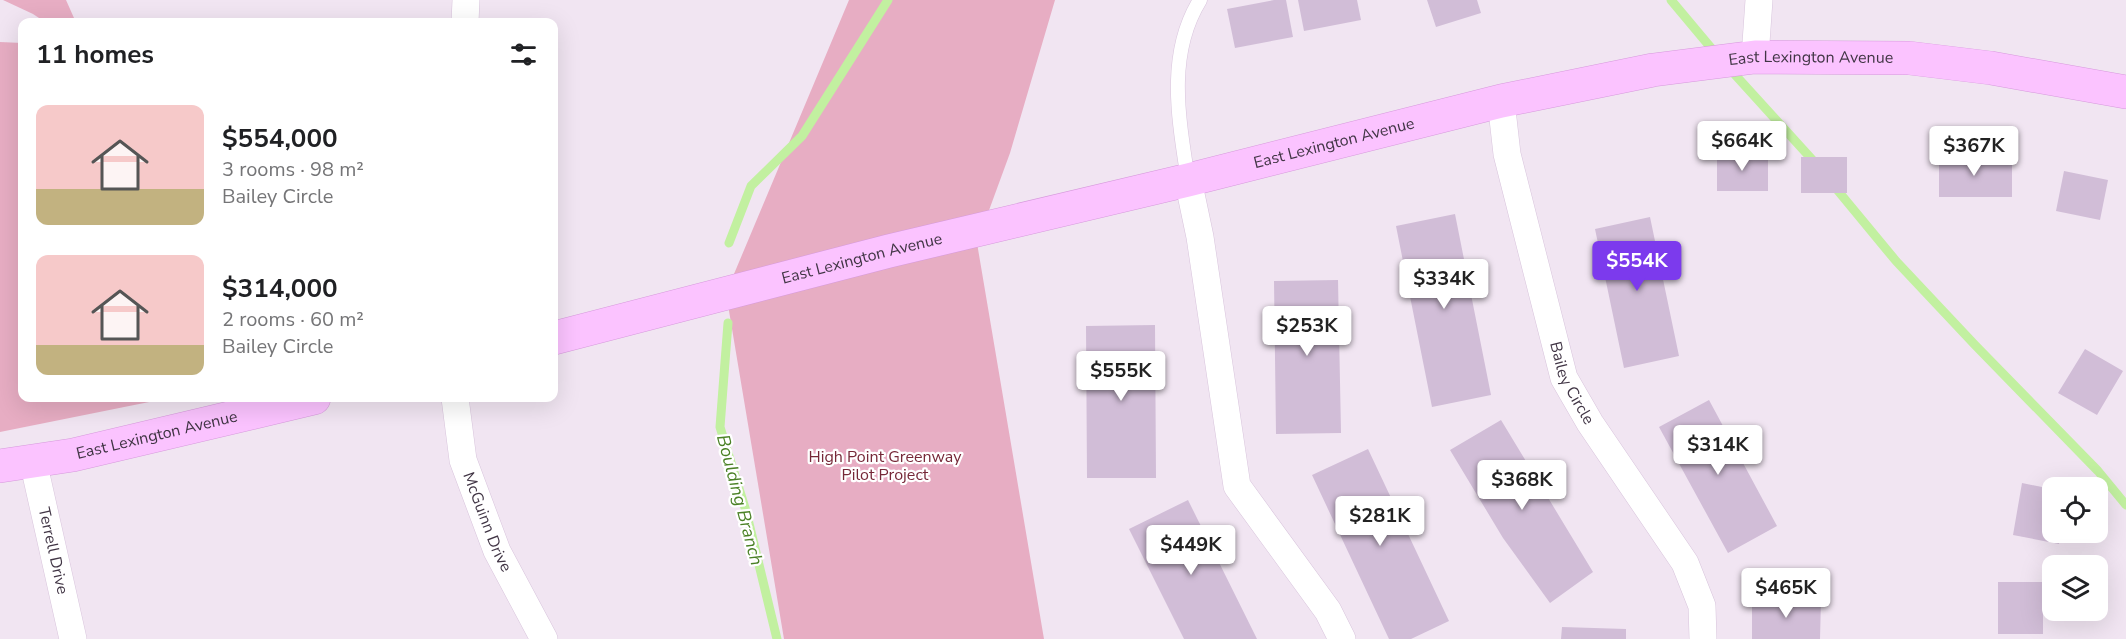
<!DOCTYPE html>
<html lang="en">
<head>
<meta charset="utf-8">
<style>
  :root { --surface:#fff; --page:#f6f6f6; --text:#202124; --muted:#757577; --accent:#7c3aed }
  body { margin:0; font-family:"Nunito Sans",sans-serif; background:var(--page); color:var(--text); height:100vh; display:flex; flex-direction:column; font-size:22px; white-space:nowrap }
  * { box-sizing:border-box; margin:0 }
  p { font-size:20px; color:var(--muted) }
  .icon { flex:none; width:33px; height:33px; fill:none; stroke:currentColor; stroke-width:2; stroke-linecap:round; stroke-linejoin:round }
  .map { position:relative; flex:1; overflow:hidden }
  .side { position:absolute; left:18px; top:18px; width:540px; height:384px; display:flex; flex-direction:column; background:var(--surface); border-radius:12px; box-shadow:0 6px 24px #0002 }
  .side>* { flex:none }
  .tools { position:absolute; left:2042px; top:477px; display:grid; gap:12px }
  .tools a { display:grid; place-items:center; width:66px; height:66px; border-radius:12px; background:var(--surface); box-shadow:0 6px 24px #0002; font-size:30px }
  .price { position:absolute; translate:-50% -51px; padding:0 14px; border-radius:6px; background:#fff; color:#222; font-size:20px; line-height:39px; filter:drop-shadow(0 2px 3px #0008) }
  .price::after { content:''; position:absolute; left:50%; top:36px; width:18px; height:14px; margin-left:-9px; background:inherit; clip-path:polygon(0 0,100% 0,50% 100%) }
  .price.current { background:var(--accent); color:#fff }
  ul { padding:0; list-style:none }
  li { display:flex; align-items:center; gap:18px; height:150px; padding:0 18px }
  li span { display:grid; place-items:center; flex:none; width:168px; height:120px; border-radius:12px; color:#555 }
  li>.icon { margin-inline-start:auto }
  span .icon { width:72px; height:72px; fill:#fffc; stroke-width:1 }
  li b { font-size:26px }
  h2 { display:flex; justify-content:space-between; align-items:center; height:72px; padding:0 18px; font-size:26px }
  .map>svg:first-child { display:block }
  .green { fill:#e7adc3 }
  .lines { fill:none; stroke-linecap:round; stroke-linejoin:round }
  .stream { stroke:#c2f0a0; stroke-width:9 }
  .building { fill:#d1bdd7 }
  .service-casing { stroke:#d8c4dc; stroke-width:15 }
  .minor-casing { stroke:#d8c4dc; stroke-width:28 }
  .secondary-casing { stroke:#d69adc; stroke-width:34 }
  .service { stroke:#fff; stroke-width:14 }
  .minor { stroke:#fff; stroke-width:27 }
  .secondary { stroke:#fbc3ff; stroke-width:33 }
  .labels { text-anchor:middle; dominant-baseline:central; stroke-width:4.5; stroke-linejoin:round; paint-order:stroke }
  .street-label { font-size:16px; fill:#413545; stroke:#fff }
  .park-label { font-size:16px; fill:#762838; stroke:#fff }
  .water-label { font-size:18px; font-style:italic; fill:#4a8125; stroke:#fff }
</style>
</head>
<body>
<div class="map">
<svg width="2126" height="639" viewBox="0 0 2126 639">
  <rect width="100%" height="100%" fill="#f1e5f2"/>
  <!-- green -->
  <path class="green" d="M 3,0 L 66,0 L 74,18 L 74,22 L 45,22 L 33,14 Z
    M 849,0 L 1055,0 L 1010,153 L 977,243 L 1044,639 L 784,639 L 726,293 Z
    M 0,42 L 22,43 L 22,398 L 169,398 L 0,432 Z"/>
  <g class="lines">
    <!-- stream -->
    <path class="stream" d="M 1671,0 L 1717,55
      M 1728,67 L 1818,166
      M 1834,186 L 1896,261 L 1975,345 L 2098,471 L 2126,505
      M 729,243 L 751,186 L 802,136 L 888,0
      M 728,323 L 720,427 L 746,511 L 777,639"/>
  </g>
  <!-- building -->
  <path class="building" d="M 1274,0 L 1286,0 L 1293,37 L 1235,48 L 1227,9 Z
    M 1298,0 L 1357,0 L 1361,20 L 1304,31 Z
    M 1427,0 L 1477,0 L 1481,13 L 1436,27 Z
    M 1717,154 L 1768,154 L 1768,191 L 1717,191 Z
    M 1939,154 L 1991,154 L 1991,163 L 2012,163 L 2012,197 L 1939,197 Z
    M 1801,157 L 1847,157 L 1847,193 L 1801,193 Z
    M 2064,171 L 2108,180 L 2100,220 L 2056,211 Z
    M 1455,214 L 1491,395 L 1432,407 L 1396,226 Z
    M 1650,217 L 1679,356 L 1624,368 L 1595,229 Z
    M 1338,280 L 1341,433 L 1276,434 L 1274,281 Z
    M 1155,325 L 1156,478 L 1087,478 L 1086,326 Z
    M 2085,349 L 2123,371 L 2097,415 L 2058,393 Z
    M 1709,400 L 1777,526 L 1728,553 L 1659,427 Z
    M 1501,420 L 1593,572 L 1550,603 L 1503,538 L 1450,450 Z
    M 1368,449 L 1449,621 L 1411,639 L 1389,639 L 1312,475 Z
    M 2022,483 L 2052,489 L 2052,532 L 2061,532 L 2059,544 L 2013,535 Z
    M 1188,500 L 1257,639 L 1184,639 L 1129,529 Z
    M 1998,582 L 2043,582 L 2043,634 L 1998,634 Z
    M 1752,599 L 1821,600 L 1820,639 L 1752,639 Z
    M 1562,627 L 1626,629 L 1626,639 L 1561,639 Z"/>
  <g class="lines">
    <!-- service casing -->
    <g class="service-casing">
      <path id="service" d="M 1188,180 C 1179,120 1166,55 1200,0"/>
    </g>
    <!-- minor casing -->
    <g class="minor-casing">
      <g id="minor">
        <path d="M 465,22 L 466,0"/>
        <path d="M 1755,57 L 1759,0"/>
        <path id="s1" d="M 1501,101 L 1507,154 L 1564,378 L 1590,423 L 1685,563 L 1702,606 L 1703,639"/>
        <path d="M 1188,180 L 1200,237 L 1237,486 L 1328,611 L 1342,639"/>
        <path id="s2" d="M 455,398 L 463,460 L 497,551 L 544,639"/>
        <path id="s3" d="M 33,461 L 73,639"/>
      </g>
    </g>
    <!-- secondary casing -->
    <g class="secondary-casing">
      <g id="secondary">
        <path id="s4" d="M 554,338 L 889,251 L 1188,180 L 1501,101 L 1653,70 L 1755,57 L 1909,58 L 1991,68 L 2126,92"/>
        <path id="s5" d="M 0,466 L 73,455 L 314,398"/>
      </g>
    </g>
    <!-- service -->
    <use href="#service" class="service"/>
    <!-- minor -->
    <use href="#minor" class="minor"/>
    <!-- secondary -->
    <use href="#secondary" class="secondary"/>
  </g>
  <g class="labels">
    <!-- street labels -->
    <g class="street-label">
      <text stroke="none"><textPath href="#s4" startOffset="1290">East Lexington Avenue</textPath></text>
      <text stroke="none"><textPath href="#s4" startOffset="804">East Lexington Avenue</textPath></text>
      <text stroke="none"><textPath href="#s4" startOffset="318">East Lexington Avenue</textPath></text>
      <text stroke="none"><textPath href="#s1" startOffset="292">Bailey Circle</textPath></text>
      <text stroke="none"><textPath href="#s5" startOffset="160">East Lexington Avenue</textPath></text>
      <text stroke="none"><textPath href="#s2" startOffset="129">McGuinn Drive</textPath></text>
      <text stroke="none"><textPath href="#s3" startOffset="92">Terrell Drive</textPath></text>
    </g>
    <!-- park labels -->
    <g class="park-label">
      <text x="885" y="457">High Point Greenway<tspan x="885" dy="18">Pilot Project</tspan></text>
    </g>
    <!-- water labels -->
    <g class="water-label">
      <text transform="translate(740 500) rotate(75)">Boulding Branch</text>
    </g>
  </g>
</svg>
<div class="tools">
<a><svg class="icon" aria-label="locate" viewBox="0 0 24 24"><circle cx="12" cy="12" r="6"/><path d="M12 2v4M12 18v4M2 12h4M18 12h4"/></svg></a>
<a><svg class="icon" aria-label="layers" viewBox="0 0 24 24"><path d="M12 4l9 5-9 5-9-5zM3 14l9 5 9-5"/></svg></a>
</div>
<b class="price" style="left:1742px;top:172px">$664K</b>
<b class="price" style="left:1974px;top:177px">$367K</b>
<b class="price current" style="left:1637px;top:292px">$554K</b>
<b class="price" style="left:1444px;top:310px">$334K</b>
<b class="price" style="left:1307px;top:357px">$253K</b>
<b class="price" style="left:1121px;top:402px">$555K</b>
<b class="price" style="left:1718px;top:476px">$314K</b>
<b class="price" style="left:1522px;top:511px">$368K</b>
<b class="price" style="left:1380px;top:547px">$281K</b>
<b class="price" style="left:1191px;top:576px">$449K</b>
<b class="price" style="left:1786px;top:619px">$465K</b>
<section class="side">
<h2>11 homes<svg class="icon" aria-label="filters" viewBox="0 0 24 24"><path d="M4 7h16M4 17h16"/><circle cx="9" cy="7" r="2"/><circle cx="15" cy="17" r="2"/></svg></h2>
<ul>
<li><span style="background:linear-gradient(#f6c9c9 70%,#c2b280 0)"><svg class="icon" aria-label="home" viewBox="0 0 24 24"><path d="M3 11l9-7 9 7M6 9v11h12V9"/></svg></span><div><b>$554,000</b><p>3 rooms · 98 m²</p><p>Bailey Circle</p></div></li>
<li><span style="background:linear-gradient(#f6c9c9 75%,#c2b280 0)"><svg class="icon" aria-label="home" viewBox="0 0 24 24"><path d="M3 11l9-7 9 7M6 9v11h12V9"/></svg></span><div><b>$314,000</b><p>2 rooms · 60 m²</p><p>Bailey Circle</p></div></li>
</ul>
</section>
</div>
</body>
</html>
